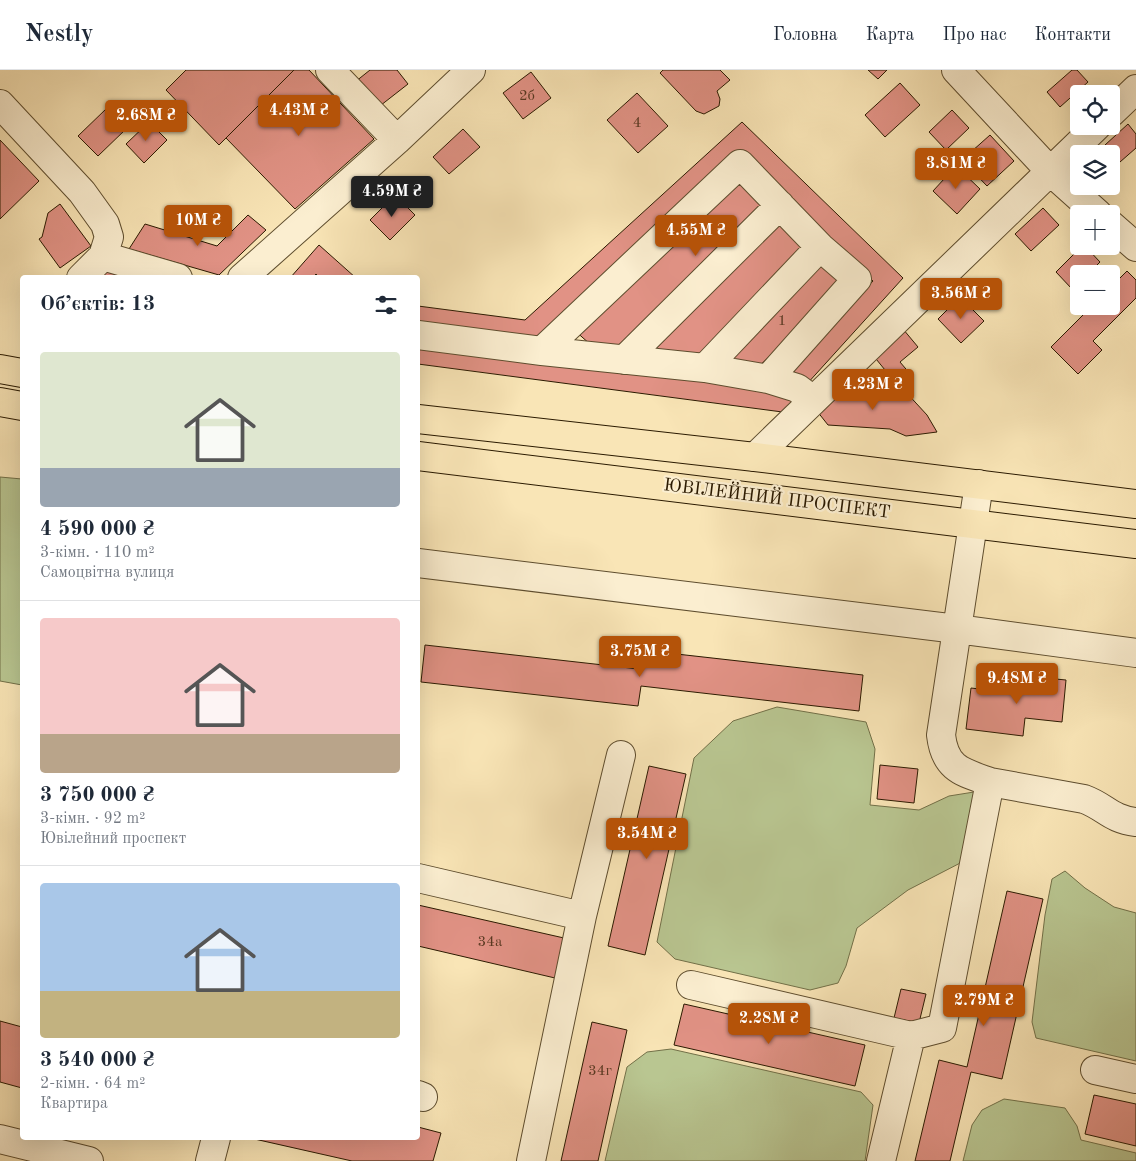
<!DOCTYPE html>
<html lang="uk">
<head>
<meta charset="utf-8">
<style>
  :root { --surface:#fff; --page:#f2f2f3; --text:#1f2937; --muted:#747a83; --line:#e0e1e3; --accent:#b45309 }
  body { margin:0; font-family:"Old Standard TT",serif; background:var(--page); color:var(--text); height:100vh; display:flex; flex-direction:column; font-size:19px; white-space:nowrap }
  * { box-sizing:border-box; margin:0 }
  p { font-size:16px; color:var(--muted) }
  .icon { flex:none; width:28px; height:28px; fill:none; stroke:currentColor; stroke-width:2; stroke-linecap:round; stroke-linejoin:round }
  .map { position:relative; flex:1; overflow:hidden }
  .panel { position:absolute; left:20px; top:205px; width:400px; height:865px; display:flex; flex-direction:column; background:var(--surface); border-radius:5px; box-shadow:0 5px 20px #0002 }
  .panel>* { flex:none }
  .tools { position:absolute; left:1070px; top:15px; display:grid; gap:10px }
  .tools a { display:grid; place-items:center; width:50px; height:50px; border-radius:5px; background:var(--surface); box-shadow:0 5px 20px #0002; font-size:25px }
  .price { position:absolute; translate:-50% -42px; padding:0 11px; border-radius:5px; background:var(--accent); color:#fff; font-size:16px; line-height:32px; filter:drop-shadow(0 1px 2px #0008) }
  .price::after { content:''; position:absolute; left:50%; top:30px; width:15px; height:11px; margin-left:-8px; background:inherit; clip-path:polygon(0 0,100% 0,50% 100%) }
  .price.current { background:#222; color:#fff }
  ul { padding:0; list-style:none }
  li { display:grid; align-content:center; gap:10px; height:265px; padding:0 20px }
  li+li { border-top:1px solid var(--line) }
  li span { display:grid; place-items:center; height:155px; border-radius:5px; color:#555 }
  li>.icon { margin-inline-start:auto }
  span .icon { width:90px; height:90px; fill:#fffc; stroke-width:1 }
  li b { font-size:21px }
  h2 { display:flex; justify-content:space-between; align-items:center; height:60px; padding:0 20px; font-size:21px }
  header { display:flex; align-items:center; gap:30px; box-sizing:border-box; height:70px; padding:0 25px; background:var(--surface); border-bottom:1px solid var(--line) }
  header strong { font-size:24px }
  nav { display:flex; gap:28px; margin-inline-start:auto; font-size:18px }
  .map>svg:first-child { display:block }
  .green { fill:#b9c691; stroke:#727048 }
  .building { fill:#e19285; stroke:#2b1a00 }
  .lines { fill:none; stroke-linecap:round; stroke-linejoin:round }
  .minor-casing { stroke:#5e4d2e; stroke-width:30 }
  .major-casing { stroke:#2b1a00; stroke-width:30 }
  .minor { stroke:#fbeed0; stroke-width:28 }
  .major { stroke:#f9e5b6; stroke-width:28 }
  .labels { text-anchor:middle; dominant-baseline:central; stroke-width:4.5; stroke-linejoin:round; paint-order:stroke }
  .number-label { font-size:15px; fill:#583821 }
  .street-label { font-size:18px; fill:#2b1a00; stroke:#fbeed0 }
</style>
</head>
<body>
<header>
<strong>Nestly</strong>
<nav><a>Головна</a><a>Карта</a><a>Про нас</a><a>Контакти</a></nav>
</header>
<div class="map">
<svg width="1136" height="1091" viewBox="0 0 1136 1091">
  <rect width="100%" height="100%" fill="#f9e5b6"/>
  <filter id="stains"><feTurbulence type="fractalNoise" baseFrequency=".004" numOctaves="4"/><feColorMatrix values="0 0 0 0 .2 0 0 0 0 .09 0 0 0 0 .02 0 0 0 .5 -.17"/></filter>
  <radialGradient id="worn" r=".72"><stop offset=".6" stop-color="#630" stop-opacity="0"/><stop offset="1" stop-color="#630" stop-opacity=".3"/></radialGradient>
  <!-- green -->
  <path class="green" d="M 0,407 L 22,409 L 22,615 L 0,611 Z
    M 777,637 L 866,652 L 875,679 L 870,735 L 919,740 L 949,726 L 974,722 L 982,730 L 966,790 L 908,820 L 857,858 L 846,896 L 838,913 L 810,920 L 675,889 L 657,872 L 694,688 L 733,651 Z
    M 1065,801 L 1085,818 L 1114,837 L 1136,843 L 1136,991 L 1036,968 L 1032,952 L 1045,845 L 1052,809 Z
    M 671,979 L 861,1022 L 873,1035 L 865,1091 L 605,1091 L 627,997 L 647,982 Z
    M 1004,1029 L 1065,1038 L 1077,1056 L 1081,1070 L 1136,1083 L 1136,1091 L 963,1091 L 972,1055 L 982,1040 Z"/>
  <!-- building -->
  <path class="building" d="M 186,0 L 294,0 L 219,75 L 166,20 Z
    M 294,0 L 309,0 L 374,69 L 295,139 L 226,68 Z
    M 370,0 L 397,0 L 408,14 L 376,39 L 355,12 Z
    M 663,0 L 720,0 L 730,10 L 717,21 L 720,29 L 719,36 L 704,44 L 696,41 L 660,3 Z
    M 868,0 L 887,0 L 878,9 Z
    M 1072,0 L 1077,0 L 1088,12 L 1060,37 L 1047,22 Z
    M 531,2 L 551,28 L 523,49 L 503,23 Z
    M 900,13 L 920,35 L 885,67 L 865,45 Z
    M 637,23 L 668,56 L 638,83 L 607,50 Z
    M 106,39 L 126,59 L 98,86 L 78,66 Z
    M 952,40 L 969,58 L 946,80 L 929,62 Z
    M 149,52 L 167,70 L 144,93 L 126,74 Z
    M 742,52 L 903,208 L 806,315 L 791,298 L 873,211 L 742,83 L 537,274 L 418,257 L 418,236 L 525,250 Z
    M 1128,54 L 1136,64 L 1136,78 L 1120,92 L 1105,75 Z
    M 463,59 L 480,77 L 449,104 L 433,87 Z
    M 990,65 L 1014,91 L 987,116 L 962,90 Z
    M 0,70 L 39,111 L 0,149 Z
    M 956,96 L 980,119 L 957,144 L 933,121 Z
    M 740,105 L 767,135 L 617,281 L 591,275 L 573,259 Z
    M 395,125 L 415,145 L 390,170 L 370,150 Z
    M 60,134 L 91,176 L 60,198 L 39,169 L 42,167 L 48,143 Z
    M 1043,138 L 1059,155 L 1031,181 L 1015,164 Z
    M 248,145 L 266,160 L 219,205 L 129,179 L 145,154 L 217,176 Z
    M 778,148 L 810,177 L 695,290 L 665,287 L 653,273 Z
    M 319,175 L 356,208 L 320,208 L 316,204 L 312,208 L 290,208 Z
    M 1082,176 L 1085,176 L 1100,192 L 1088,204 L 1079,204 L 1079,212 L 1072,219 L 1056,202 Z
    M 823,188 L 844,216 L 755,300 L 721,286 Z
    M 102,200 L 127,208 L 100,208 Z
    M 1127,201 L 1136,210 L 1136,228 L 1093,271 L 1102,280 L 1078,304 L 1051,277 L 1092,236 L 1111,236 L 1111,217 Z
    M 960,227 L 984,251 L 961,273 L 938,249 Z
    M 903,259 L 918,277 L 900,292 L 911,305 L 898,316 L 872,284 Z
    M 418,270 L 794,322 L 790,343 L 418,294 Z
    M 847,306 L 871,327 L 897,327 L 904,320 L 927,345 L 937,362 L 906,366 L 890,359 L 828,355 L 813,336 Z
    M 425,575 L 639,599 L 641,580 L 863,605 L 859,641 L 641,616 L 638,636 L 421,612 Z
    M 1014,605 L 1066,610 L 1062,652 L 1025,648 L 1023,666 L 966,659 L 971,618 L 1012,623 Z
    M 880,695 L 918,699 L 914,733 L 877,729 Z
    M 649,696 L 686,704 L 645,885 L 608,876 Z
    M 1007,821 L 1043,829 L 1002,1009 L 971,1002 L 950,1091 L 915,1091 L 939,990 L 967,997 Z
    M 418,835 L 564,868 L 555,908 L 418,876 Z
    M 901,919 L 926,924 L 919,953 L 894,948 Z
    M 684,934 L 865,975 L 855,1016 L 674,975 Z
    M 0,951 L 22,957 L 22,1018 L 0,1012 Z
    M 592,952 L 627,960 L 598,1091 L 561,1091 Z
    M 1094,1025 L 1136,1034 L 1136,1076 L 1085,1064 Z
    M 418,1057 L 441,1063 L 433,1091 L 352,1091 L 250,1068 L 418,1068 Z"/>
  <g class="lines">
    <!-- minor casing -->
    <g class="minor-casing">
      <path id="minor" d="M 330,0 L 397,70
        M 956,0 L 1050,101 L 1098,144
        M 0,34 L 82,122 L 105,154 L 109,167 L 103,186
        M 1111,43 L 1136,19
        M 1111,155 L 1136,177
        M 81,208 L 103,186 L 178,208
        M 242,208 L 397,70 L 471,0
        M 418,265 L 542,281 L 705,298 L 768,309
        M 542,281 L 740,94 L 820,177 L 857,209 L 768,309 L 797,318 L 813,330
        M 624,290 L 780,135
        M 705,298 L 820,177
        M 755,387 L 1097,56
        M 418,493 L 957,559 L 1136,583
        M 990,712 L 1084,729 C 1106,737 1110,749 1136,752
        M 418,808 L 582,846 L 621,685
        M 691,915 L 911,966
        M 1095,1000 L 1136,1009
        M 418,1025 L 423,1027
        M 0,1069 L 89,1091
        M 210,1091 L 216,1068
        M 531,1091 L 582,846
        M 881,1091 L 911,966 L 942,958 L 990,712 C 962,702 945,699 941,665 L 979,414"/>
    </g>
    <!-- major casing -->
    <g class="major-casing">
      <path id="major" d="M 0,299 L 22,303
        M 0,332 L 22,336
        M 418,349 L 755,387 L 1136,434
        M 418,386 L 1136,474"/>
    </g>
    <!-- minor -->
    <use href="#minor" class="minor"/>
    <!-- major -->
    <use href="#major" class="major"/>
  </g>
  <g class="labels">
    <!-- number labels -->
    <g class="number-label">
      <text x="527" y="26">2б</text>
      <text x="637" y="53">4</text>
      <text x="782" y="251">1</text>
      <text x="490" y="872">34а</text>
      <text x="600" y="1001">34г</text>
    </g>
    <!-- street labels -->
    <g class="street-label">
      <text transform="translate(777 429) rotate(7)">ЮВІЛЕЙНИЙ ПРОСПЕКТ</text>
    </g>
  </g>
  <rect width="100%" height="100%" filter="url(#stains)"/>
  <rect width="100%" height="100%" fill="url(#worn)"/>
</svg>
<div class="tools">
<a><svg class="icon" aria-label="locate" viewBox="0 0 24 24"><circle cx="12" cy="12" r="6"/><path d="M12 2v4M12 18v4M2 12h4M18 12h4"/></svg></a>
<a><svg class="icon" aria-label="layers" viewBox="0 0 24 24"><path d="M12 4l9 5-9 5-9-5zM3 14l9 5 9-5"/></svg></a>
<a>+</a>
<a>−</a>
</div>
<b class="price" style="left:299px;top:67px">4.43M ₴</b>
<b class="price" style="left:146px;top:72px">2.68M ₴</b>
<b class="price" style="left:956px;top:120px">3.81M ₴</b>
<b class="price current" style="left:392px;top:148px">4.59M ₴</b>
<b class="price" style="left:198px;top:177px">10M ₴</b>
<b class="price" style="left:696px;top:187px">4.55M ₴</b>
<b class="price" style="left:961px;top:250px">3.56M ₴</b>
<b class="price" style="left:873px;top:341px">4.23M ₴</b>
<b class="price" style="left:640px;top:608px">3.75M ₴</b>
<b class="price" style="left:1017px;top:635px">9.48M ₴</b>
<b class="price" style="left:647px;top:790px">3.54M ₴</b>
<b class="price" style="left:984px;top:957px">2.79M ₴</b>
<b class="price" style="left:769px;top:975px">2.28M ₴</b>
<section class="panel">
<h2>Об’єктів: 13<svg class="icon" aria-label="filters" viewBox="0 0 24 24"><path d="M4 7h16M4 17h16"/><circle cx="9" cy="7" r="2"/><circle cx="15" cy="17" r="2"/></svg></h2>
<ul>
<li><span style="background:linear-gradient(#dfe7d0 75%,#9aa5b1 0)"><svg class="icon" aria-label="home" viewBox="0 0 24 24"><path d="M3 11l9-7 9 7M6 9v11h12V9"/></svg></span><div><b>4 590 000 ₴</b><p>3-кімн. · 110 m²</p><p>Самоцвітна вулиця</p></div></li>
<li><span style="background:linear-gradient(#f6c9c9 75%,#b9a48a 0)"><svg class="icon" aria-label="home" viewBox="0 0 24 24"><path d="M3 11l9-7 9 7M6 9v11h12V9"/></svg></span><div><b>3 750 000 ₴</b><p>3-кімн. · 92 m²</p><p>Ювілейний проспект</p></div></li>
<li><span style="background:linear-gradient(#a9c7e8 70%,#c2b280 0)"><svg class="icon" aria-label="home" viewBox="0 0 24 24"><path d="M3 11l9-7 9 7M6 9v11h12V9"/></svg></span><div><b>3 540 000 ₴</b><p>2-кімн. · 64 m²</p><p>Квартира</p></div></li>
</ul>
</section>
</div>
</body>
</html>
